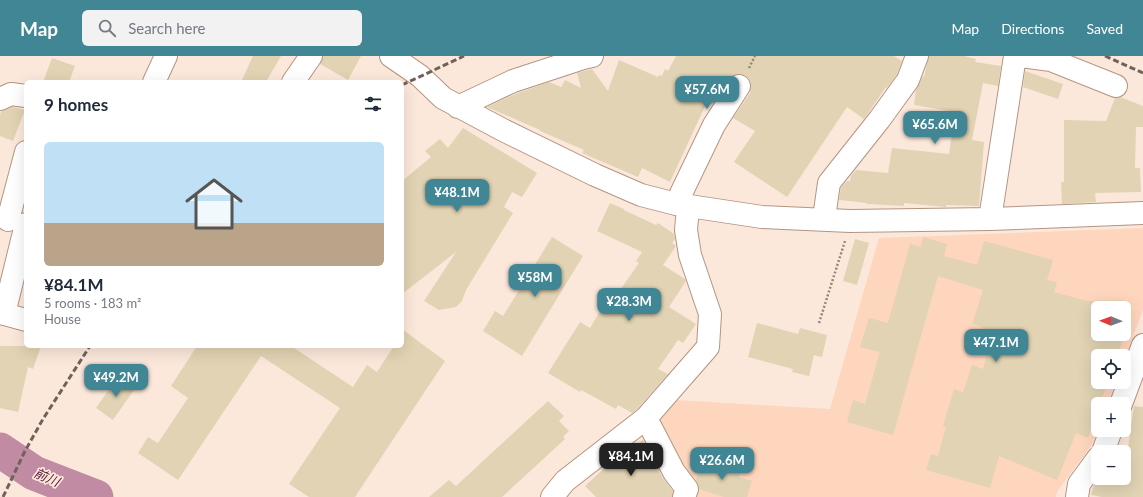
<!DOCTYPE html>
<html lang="en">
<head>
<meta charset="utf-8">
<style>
  :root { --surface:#fff; --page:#f2f2f3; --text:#1f2937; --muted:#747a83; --line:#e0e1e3; --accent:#418694 }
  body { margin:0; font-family:Lato,"Noto Sans JP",sans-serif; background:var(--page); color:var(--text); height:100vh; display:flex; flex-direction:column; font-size:15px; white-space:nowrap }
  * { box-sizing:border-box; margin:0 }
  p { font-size:13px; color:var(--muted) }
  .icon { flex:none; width:22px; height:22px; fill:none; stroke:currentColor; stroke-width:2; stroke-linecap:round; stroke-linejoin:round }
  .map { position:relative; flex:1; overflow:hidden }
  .panel { position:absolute; left:24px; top:24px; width:380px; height:268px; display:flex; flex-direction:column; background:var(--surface); border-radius:6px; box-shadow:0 4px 16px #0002 }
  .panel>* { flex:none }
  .needle { width:26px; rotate:271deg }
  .buttons { position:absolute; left:1091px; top:245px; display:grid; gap:8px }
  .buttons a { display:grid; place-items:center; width:40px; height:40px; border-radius:6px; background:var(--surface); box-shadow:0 4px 16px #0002; font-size:20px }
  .price { position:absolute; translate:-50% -34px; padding:0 9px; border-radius:8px; background:var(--accent); color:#fff; font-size:13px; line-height:26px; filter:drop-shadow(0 1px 2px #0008) }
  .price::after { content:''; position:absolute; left:50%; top:24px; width:12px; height:9px; margin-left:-6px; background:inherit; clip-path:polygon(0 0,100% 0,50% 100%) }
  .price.on { background:#222; color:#fff }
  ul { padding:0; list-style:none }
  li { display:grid; align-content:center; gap:8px; height:212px; padding:0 20px }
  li+li { border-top:1px solid var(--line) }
  li span { display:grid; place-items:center; height:124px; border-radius:6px; color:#555 }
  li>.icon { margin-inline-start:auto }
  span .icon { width:72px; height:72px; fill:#fffc; stroke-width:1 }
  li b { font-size:17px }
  h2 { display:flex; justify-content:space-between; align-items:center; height:48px; padding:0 20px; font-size:17px }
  header { display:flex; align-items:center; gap:24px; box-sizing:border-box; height:56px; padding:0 20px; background:var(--accent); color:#fff }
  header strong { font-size:19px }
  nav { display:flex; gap:22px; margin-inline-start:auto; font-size:14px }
  .search { width:280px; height:36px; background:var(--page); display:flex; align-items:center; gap:10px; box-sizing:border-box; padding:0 14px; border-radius:6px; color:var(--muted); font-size:15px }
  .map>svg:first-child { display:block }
  .built { fill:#fed6bd; fill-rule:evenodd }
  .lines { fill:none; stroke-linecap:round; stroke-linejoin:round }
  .river { stroke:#c18ba3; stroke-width:35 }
  .building { fill:#e1d3b3 }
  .minor-casing { stroke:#b39582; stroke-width:24 }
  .path { stroke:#95857a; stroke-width:2.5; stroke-dasharray:2 2; stroke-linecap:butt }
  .minor { stroke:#fff; stroke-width:22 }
  .rail { stroke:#706258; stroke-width:3; stroke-dasharray:6 3; stroke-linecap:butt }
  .labels { text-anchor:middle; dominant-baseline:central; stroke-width:3.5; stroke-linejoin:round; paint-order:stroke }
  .water-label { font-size:13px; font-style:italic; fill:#57173a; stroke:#fce8db }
</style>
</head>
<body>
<header>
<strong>Map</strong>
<div class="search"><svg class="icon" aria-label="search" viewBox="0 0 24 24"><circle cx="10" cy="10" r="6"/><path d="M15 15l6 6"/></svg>Search here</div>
<nav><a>Map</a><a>Directions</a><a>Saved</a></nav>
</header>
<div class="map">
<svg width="1143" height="441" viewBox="0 0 1143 441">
  <rect width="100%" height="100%" fill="#fce8db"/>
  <!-- built -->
  <path class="built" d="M 1143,172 L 1143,254 L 1124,304 L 1124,300 L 1098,300 L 1098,326 L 1116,326 L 1107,348 L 1098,348 L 1098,372 L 1092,388 L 1057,436 L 1056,441 L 686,441 L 653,370 L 675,344 L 830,353 L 879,182 ZM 1098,252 L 1124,252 L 1124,278 L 1098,278 Z"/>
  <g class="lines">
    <!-- river -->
    <path class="river" d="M 0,394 L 34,417 L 96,441"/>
  </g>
  <!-- building -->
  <path class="building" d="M 253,0 L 281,0 L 266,26 L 241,26 Z
    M 323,0 L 361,0 L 348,24 L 320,8 Z
    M 676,0 L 894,0 L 902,5 L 897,18 L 887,32 L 886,31 L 864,63 L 847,51 L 787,141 L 734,106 L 755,75 L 733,62 L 750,37 L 751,31 L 750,24 L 746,20 L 740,18 L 734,19 L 729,23 L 712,49 L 707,46 L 670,126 L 642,112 L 638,121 L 582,97 L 584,94 L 540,75 L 540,74 L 487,51 L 518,37 L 549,26 L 561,31 L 565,24 L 581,32 L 577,17 L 592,13 L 608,35 L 619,4 L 658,21 L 659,19 L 662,20 L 665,13 L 668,15 Z
    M 929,0 L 964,0 L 976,3 L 975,6 L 1001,10 L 998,30 L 983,27 L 972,84 L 984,86 L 979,150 L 946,149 L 946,151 L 904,147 L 904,150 L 867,148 L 867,147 L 839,144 L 841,132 L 847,125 L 850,125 L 851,120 L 856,114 L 888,117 L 892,92 L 949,98 L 955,56 L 914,49 L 916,34 L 923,20 L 924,21 Z
    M 52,2 L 75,10 L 69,26 L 43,26 Z
    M 1025,15 L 1063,28 L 1058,43 L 1023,31 Z
    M 1120,41 L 1143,50 L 1143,71 L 1136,71 L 1135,112 L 1140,112 L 1141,136 L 1095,137 L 1096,146 L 1062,148 L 1061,126 L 1064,126 L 1064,64 L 1106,65 L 1115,42 Z
    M 13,51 L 25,54 L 13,85 L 0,80 L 0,60 L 1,55 Z
    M 463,72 L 537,117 L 522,141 L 512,136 L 504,151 L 513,157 L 466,234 L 462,245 L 456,251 L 439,254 L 424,245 L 456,196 L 402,238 L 402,125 L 431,101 L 425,95 L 440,83 L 448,92 Z
    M 610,147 L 624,153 L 624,154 L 656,169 L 658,167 L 674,178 L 675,183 L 672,187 L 676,190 L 663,209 L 685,223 L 686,225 L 669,251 L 696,268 L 683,287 L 678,284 L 658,313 L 668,318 L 637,353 L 632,357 L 618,349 L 616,353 L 581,334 L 580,336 L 548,317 L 580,266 L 590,272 L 605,247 L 609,250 L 639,207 L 636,205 L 642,196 L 597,175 Z
    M 552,181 L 583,200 L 522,300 L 483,275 L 495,255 L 503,260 Z
    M 923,181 L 947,188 L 944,200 L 977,209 L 984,185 L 1053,204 L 1047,224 L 1057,226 L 1054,236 L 1087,245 L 1124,244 L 1120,252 L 1098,252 L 1098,278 L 1124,278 L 1124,273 L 1126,274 L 1117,300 L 1098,300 L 1098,326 L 1108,326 L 1100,348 L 1098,348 L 1098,354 L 1088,382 L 1076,377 L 1057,424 L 999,400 L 990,432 L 926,414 L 931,398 L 938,400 L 946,371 L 943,370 L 954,333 L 963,336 L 972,309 L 983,313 L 993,277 L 982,274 L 983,271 L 972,268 L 983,234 L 938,220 L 893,379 L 847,366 L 853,344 L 865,348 L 880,296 L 860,291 L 869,262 L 888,267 L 910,188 L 921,191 Z
    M 855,183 L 869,187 L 857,229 L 843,225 Z
    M 757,267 L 798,278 L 800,272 L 827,279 L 822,301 L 814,299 L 809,320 L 792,316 L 793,313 L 748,301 Z
    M 402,273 L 445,305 L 355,441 L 309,441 L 289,428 L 340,352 L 261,300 L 178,424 L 138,397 L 148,381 L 158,387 L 188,342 L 171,330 L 197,290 L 291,290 L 353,331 L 367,309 L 377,316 L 394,290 L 402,290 Z
    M 0,290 L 41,290 L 33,313 L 28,311 L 18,356 L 0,352 Z
    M 119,319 L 136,331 L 113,364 L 96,352 Z
    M 548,345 L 564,360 L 559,365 L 569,375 L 563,381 L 565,383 L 502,441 L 429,441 L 449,424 L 456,430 Z
    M 1134,350 L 1143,351 L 1143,441 L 1102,441 L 1091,439 L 1093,431 L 1097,425 L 1101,425 L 1102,422 L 1124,422 L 1124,396 L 1118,396 L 1119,391 L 1128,392 Z
    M 643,384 L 663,422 L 673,435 L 672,441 L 596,441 L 585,430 L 610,407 L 611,409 L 626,396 Z
    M 701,406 L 714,410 L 714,407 L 740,416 L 739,421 L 752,425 L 747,441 L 724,441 L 699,433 L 696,424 Z"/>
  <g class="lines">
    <!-- minor casing -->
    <g class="minor-casing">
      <path id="minor" d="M 391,0 L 420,20 L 443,42 L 503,74 L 595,119 L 641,139 L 676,148 L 762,161 L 850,165 L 990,163 L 1143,157
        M 1021,0 L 1051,4 L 1116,30
        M 154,26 L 166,0
        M 293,26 L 311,0
        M 0,43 L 11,38 L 26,40
        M 458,51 L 513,25 L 583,2 L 592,0
        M 676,148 L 714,69 L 739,30
        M 990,163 L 1015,0
        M 8,164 L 26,96
        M 830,164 L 825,155 L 829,127 L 879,64 L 908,24 L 917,0
        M 0,257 L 4,258 L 26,168
        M 4,258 L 26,264
        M 1121,348 L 1143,289
        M 646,362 L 674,416 L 687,433 L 684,441
        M 1103,396 L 1111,374
        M 552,441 L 565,425 L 646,362 L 708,291 L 710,258 L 690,199 L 686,174 L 688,151
        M 1077,441 L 1079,428 L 1098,402"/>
    </g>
    <!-- path -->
    <path class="path" d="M 749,12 L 755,0
      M 819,267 L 845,185"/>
    <!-- minor -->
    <use href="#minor" class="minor"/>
    <!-- rail -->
    <path class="rail" d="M 1105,0 L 1143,17
      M 402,29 L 464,0
      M 3,441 L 25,395 L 43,363 L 90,290"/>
  </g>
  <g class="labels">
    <!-- water labels -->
    <g class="water-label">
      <text transform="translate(47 421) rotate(24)">前川</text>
    </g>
  </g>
</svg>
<div class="buttons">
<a><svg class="needle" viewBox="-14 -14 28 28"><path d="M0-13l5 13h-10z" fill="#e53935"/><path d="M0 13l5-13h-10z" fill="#747a83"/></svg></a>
<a><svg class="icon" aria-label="locate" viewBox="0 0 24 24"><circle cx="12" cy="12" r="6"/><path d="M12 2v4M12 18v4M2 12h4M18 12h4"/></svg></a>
<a>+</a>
<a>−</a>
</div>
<b class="price" style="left:707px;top:54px">¥57.6M</b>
<b class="price" style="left:935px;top:89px">¥65.6M</b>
<b class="price" style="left:457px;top:157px">¥48.1M</b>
<b class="price" style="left:535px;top:242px">¥58M</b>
<b class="price" style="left:629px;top:266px">¥28.3M</b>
<b class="price" style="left:996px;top:307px">¥47.1M</b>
<b class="price" style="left:116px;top:342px">¥49.2M</b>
<b class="price on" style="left:631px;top:421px">¥84.1M</b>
<b class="price" style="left:722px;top:425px">¥26.6M</b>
<section class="panel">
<h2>9 homes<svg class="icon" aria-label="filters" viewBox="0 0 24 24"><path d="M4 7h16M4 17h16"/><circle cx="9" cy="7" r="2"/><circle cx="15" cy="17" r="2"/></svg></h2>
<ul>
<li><span style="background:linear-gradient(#bfe0f5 65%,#b9a48a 0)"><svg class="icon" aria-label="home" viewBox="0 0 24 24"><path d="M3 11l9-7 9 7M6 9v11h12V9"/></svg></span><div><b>¥84.1M</b><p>5 rooms · 183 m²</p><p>House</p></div></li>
</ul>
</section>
</div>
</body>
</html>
